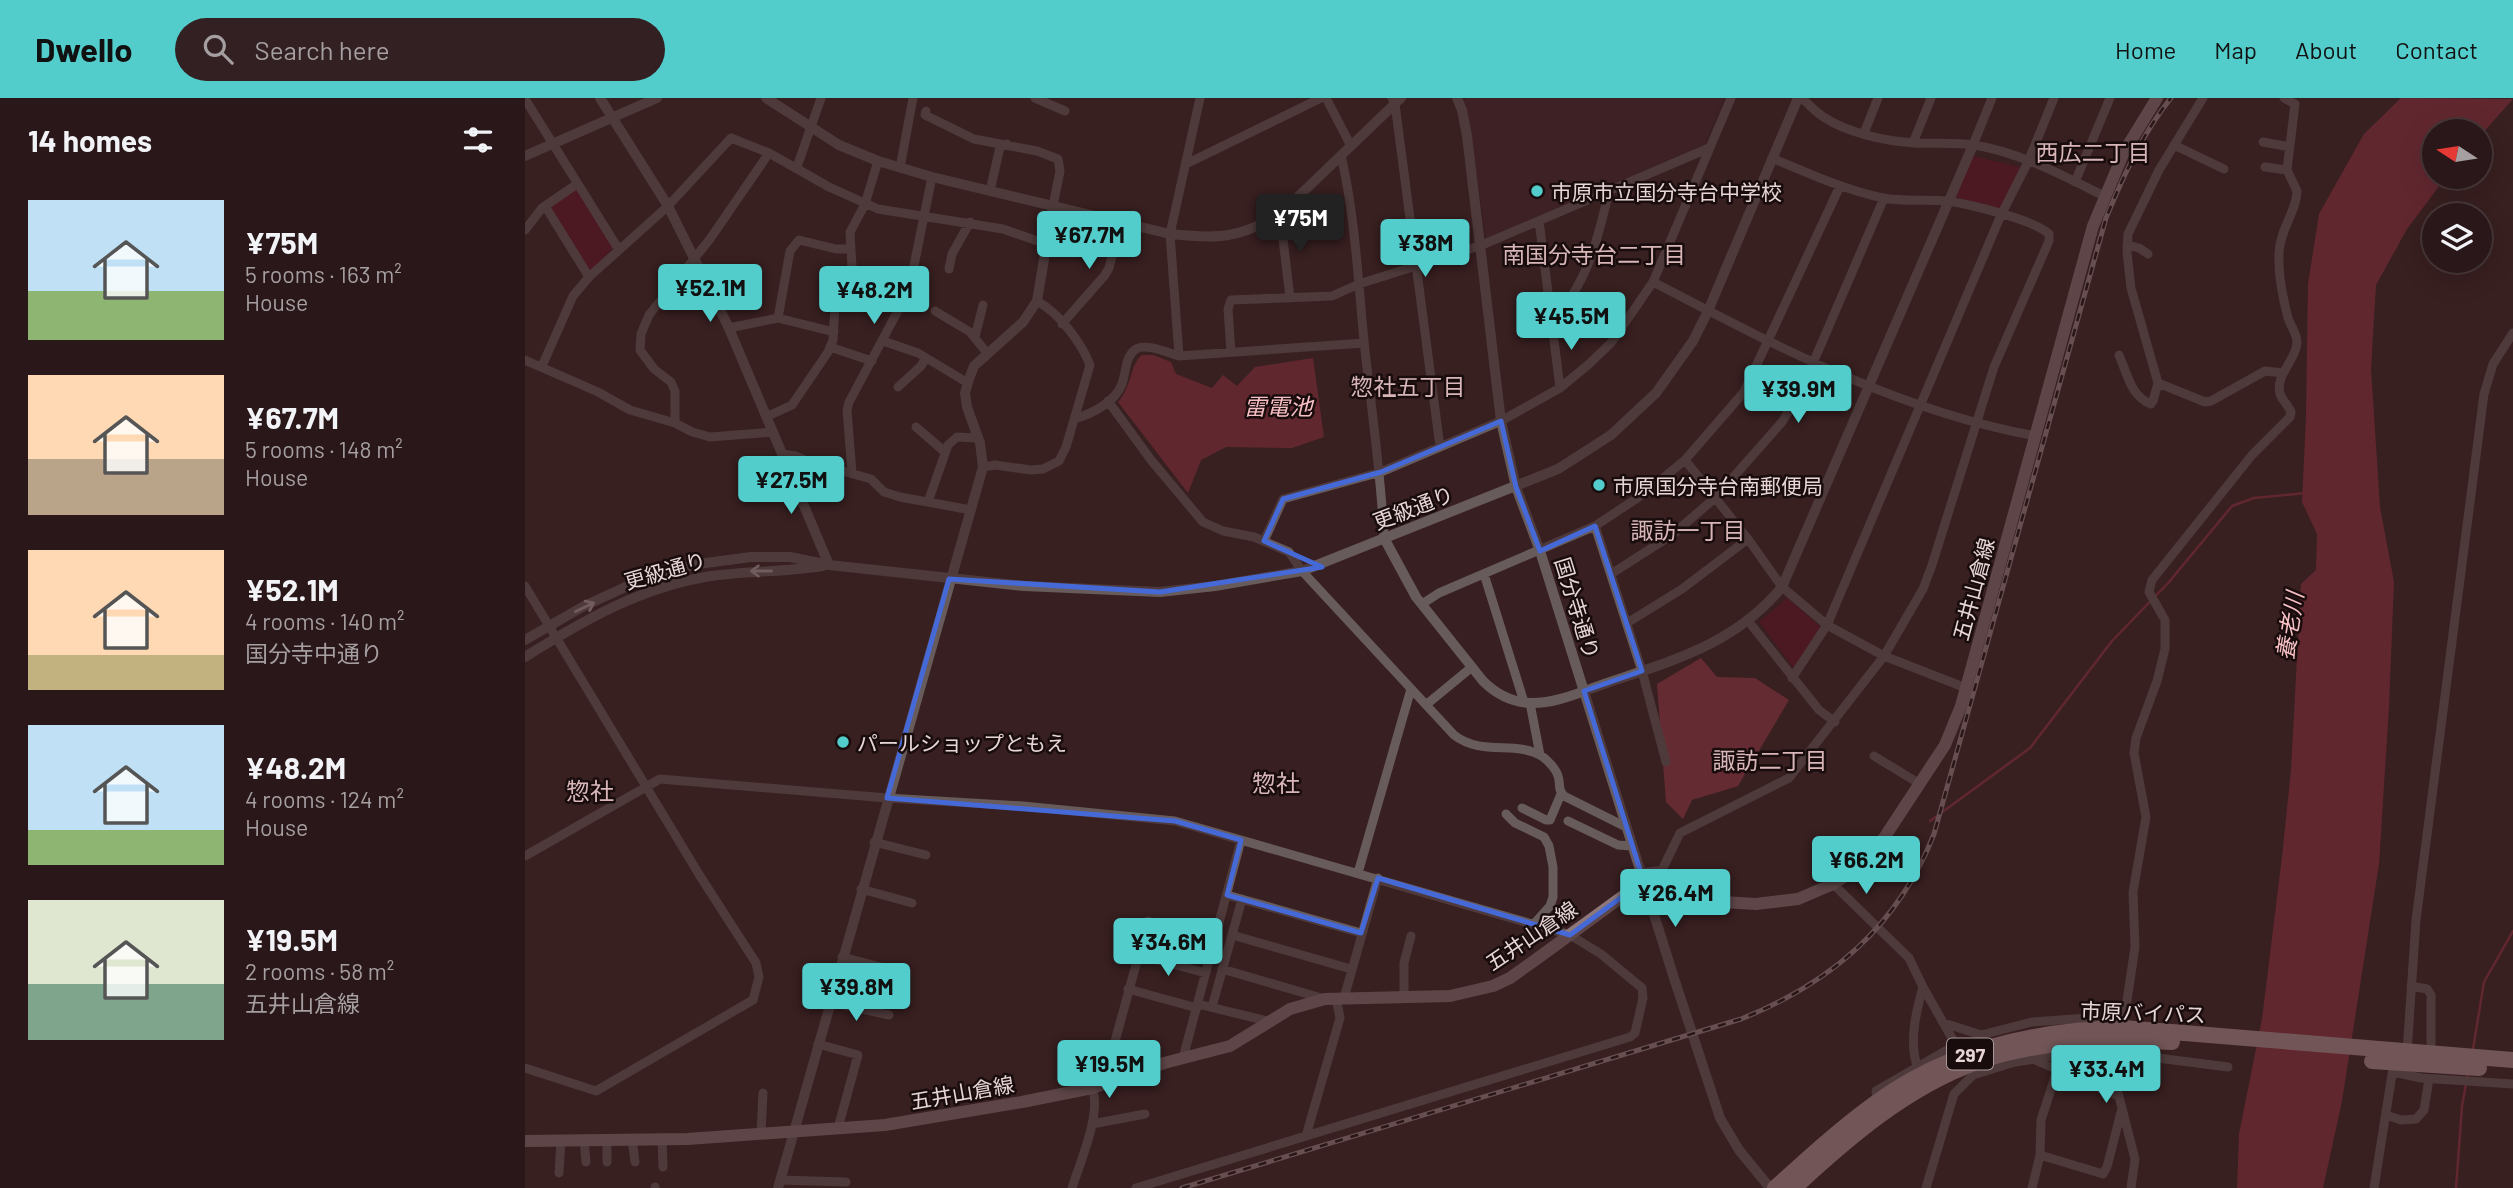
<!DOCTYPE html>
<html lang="en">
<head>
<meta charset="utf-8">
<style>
  :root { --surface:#2a1719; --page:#322022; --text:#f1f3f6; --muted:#a59fa2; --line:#463638; --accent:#53cdcb }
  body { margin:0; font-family:Barlow,"Noto Sans JP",sans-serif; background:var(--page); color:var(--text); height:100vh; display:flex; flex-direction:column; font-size:26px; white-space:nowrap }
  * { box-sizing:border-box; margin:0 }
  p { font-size:23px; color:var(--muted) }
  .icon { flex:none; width:38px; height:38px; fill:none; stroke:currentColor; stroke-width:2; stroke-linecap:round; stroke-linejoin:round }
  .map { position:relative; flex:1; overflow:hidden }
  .drawer { display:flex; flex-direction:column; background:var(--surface); width:525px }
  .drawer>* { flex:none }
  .needle { width:46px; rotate:282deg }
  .controls { position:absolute; left:1897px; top:21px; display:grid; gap:14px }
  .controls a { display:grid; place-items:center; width:70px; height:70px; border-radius:50%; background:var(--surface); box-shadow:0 7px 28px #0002,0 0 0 2px var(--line); font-size:35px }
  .price { position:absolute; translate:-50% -60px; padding:0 16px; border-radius:7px; background:var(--accent); color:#111; font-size:23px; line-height:46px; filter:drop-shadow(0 2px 4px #0008) }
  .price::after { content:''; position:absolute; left:50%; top:42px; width:21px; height:16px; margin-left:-10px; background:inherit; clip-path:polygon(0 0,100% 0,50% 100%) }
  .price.active { background:#222; color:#fff }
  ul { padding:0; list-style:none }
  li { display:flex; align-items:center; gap:21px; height:175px; padding:0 28px }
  li span { display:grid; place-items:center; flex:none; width:196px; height:140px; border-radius:0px; color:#555 }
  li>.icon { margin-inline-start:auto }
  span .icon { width:84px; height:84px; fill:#fffc; stroke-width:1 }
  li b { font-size:30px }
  h2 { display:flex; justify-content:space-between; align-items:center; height:84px; padding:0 28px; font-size:30px }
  header { display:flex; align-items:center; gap:42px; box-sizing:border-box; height:98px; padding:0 35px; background:var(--accent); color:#111 }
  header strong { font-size:33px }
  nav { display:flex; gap:38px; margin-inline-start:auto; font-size:24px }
  .search { width:490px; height:63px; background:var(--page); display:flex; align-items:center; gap:18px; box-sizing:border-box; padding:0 24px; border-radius:38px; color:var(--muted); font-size:26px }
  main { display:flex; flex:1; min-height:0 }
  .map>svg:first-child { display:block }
  .built { fill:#452428 }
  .green { fill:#641224 }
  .forest { fill:#9c3b4a }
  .water { fill:#923242 }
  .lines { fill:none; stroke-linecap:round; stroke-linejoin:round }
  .stream { stroke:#923242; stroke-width:2.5 }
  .minor { stroke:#685b5b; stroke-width:9 }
  .tertiary { stroke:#685b5b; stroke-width:10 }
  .secondary { stroke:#8d7779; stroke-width:12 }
  .trunk { stroke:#b69799; stroke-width:16 }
  .rail-casing { stroke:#a08b8c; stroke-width:5 }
  .rail { stroke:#180c0d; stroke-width:2.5; stroke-dasharray:8; stroke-linecap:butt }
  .oneway { stroke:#b5a5a5 }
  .marked { fill:none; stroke:#4669d8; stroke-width:5; stroke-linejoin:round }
  .poi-dot { fill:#53cdcb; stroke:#180c0d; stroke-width:2.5 }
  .labels { text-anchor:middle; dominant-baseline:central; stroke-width:5; stroke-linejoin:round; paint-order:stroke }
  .shield { fill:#180c0d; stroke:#aa999a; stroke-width:2 }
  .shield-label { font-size:19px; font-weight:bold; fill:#e8d6d7 }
  .poi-label { font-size:21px; fill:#e8d6d7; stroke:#180c0d; text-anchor:start }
  .street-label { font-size:21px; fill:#e8d6d7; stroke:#180c0d }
  .neighbourhood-label { font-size:23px; fill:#d8b6b8; stroke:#180c0d }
  .water-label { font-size:23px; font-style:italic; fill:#f6bfc3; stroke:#180c0d }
  .quarter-label { font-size:24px; fill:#d8b6b8; stroke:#180c0d }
</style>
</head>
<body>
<header>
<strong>Dwello</strong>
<div class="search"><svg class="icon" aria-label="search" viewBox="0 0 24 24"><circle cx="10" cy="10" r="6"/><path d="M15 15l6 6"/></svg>Search here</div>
<nav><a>Home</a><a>Map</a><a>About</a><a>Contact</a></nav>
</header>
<main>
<section class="drawer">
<h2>14 homes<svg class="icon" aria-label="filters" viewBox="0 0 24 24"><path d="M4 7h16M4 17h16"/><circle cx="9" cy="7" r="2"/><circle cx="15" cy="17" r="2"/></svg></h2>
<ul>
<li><span style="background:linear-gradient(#bfe0f5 65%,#8fb573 0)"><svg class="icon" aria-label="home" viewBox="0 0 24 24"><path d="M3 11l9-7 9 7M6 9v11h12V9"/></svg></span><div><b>¥75M</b><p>5 rooms · 163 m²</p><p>House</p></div></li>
<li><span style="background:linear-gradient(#ffd9b3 60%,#b9a48a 0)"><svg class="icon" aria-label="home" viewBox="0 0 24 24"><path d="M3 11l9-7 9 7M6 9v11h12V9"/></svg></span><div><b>¥67.7M</b><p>5 rooms · 148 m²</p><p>House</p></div></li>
<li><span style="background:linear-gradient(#ffd9b3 75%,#c2b280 0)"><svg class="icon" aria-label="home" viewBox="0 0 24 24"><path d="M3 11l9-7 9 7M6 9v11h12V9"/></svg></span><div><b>¥52.1M</b><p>4 rooms · 140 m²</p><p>国分寺中通り</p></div></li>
<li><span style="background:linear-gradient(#bfe0f5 75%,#8fb573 0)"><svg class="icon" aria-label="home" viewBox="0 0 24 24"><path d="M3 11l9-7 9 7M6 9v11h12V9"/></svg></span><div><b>¥48.2M</b><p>4 rooms · 124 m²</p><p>House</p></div></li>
<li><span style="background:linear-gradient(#dfe7d0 60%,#7fa58c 0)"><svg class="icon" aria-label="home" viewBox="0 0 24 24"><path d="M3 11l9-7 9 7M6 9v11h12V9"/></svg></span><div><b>¥19.5M</b><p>2 rooms · 58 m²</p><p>五井山倉線</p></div></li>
</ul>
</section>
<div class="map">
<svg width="1988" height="1090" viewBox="0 0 1988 1090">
  <rect width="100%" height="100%" fill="#381f21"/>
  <!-- built -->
  <path class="built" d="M 938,0 L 1199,0 L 1180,46 L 961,140 L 941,7 Z"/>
  <!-- green -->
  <path class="green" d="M 1448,58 L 1495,69 L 1478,111 L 1430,99 Z
    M 49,92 L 52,92 L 88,150 L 66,173 L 63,173 L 24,107 Z
    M 1262,500 L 1297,530 L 1271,573 L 1234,524 Z"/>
  <!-- forest -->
  <path class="forest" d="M 1176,560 L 1192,579 L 1230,580 L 1264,602 L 1213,688 L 1167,702 L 1158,721 L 1141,704 L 1132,586 Z"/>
  <!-- water -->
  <path class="water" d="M 1876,0 L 1988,1 L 1955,38 L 1955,33 L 1909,33 L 1909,79 L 1921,79 L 1882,131 L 1851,187 L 1846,271 L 1855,409 L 1869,484 L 1864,608 L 1854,766 L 1817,1003 L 1798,1090 L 1712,1090 L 1714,1036 L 1737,921 L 1757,759 L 1766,672 L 1776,486 L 1791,472 L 1792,436 L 1777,404 L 1781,319 L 1783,186 L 1794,116 L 1839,36 Z
    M 617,257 L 628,257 L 646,264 L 651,276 L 687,290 L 698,277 L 712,288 L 730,269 L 788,260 L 799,339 L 767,350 L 701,349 L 676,362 L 663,395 L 593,304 C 607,289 605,266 617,257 Z"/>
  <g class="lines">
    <!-- stream -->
    <path class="stream" d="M 1405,723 L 1505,650 L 1587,543 L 1644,484 L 1707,408 L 1729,400 L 1781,395
      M 1948,951 L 1959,884 L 1988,833
      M 1931,1090 L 1937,1008 L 1943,975"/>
    <!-- minor -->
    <path class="minor" d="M 510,0 L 540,13
      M 675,0 L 645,136 L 654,258 L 839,245
      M 801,0 L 826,48
      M 867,0 L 870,6 L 915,349
      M 1277,0 C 1283,6 1290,13 1297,18 C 1322,35 1360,43 1389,45 C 1409,46 1429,44 1449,47 C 1494,54 1539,78 1579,98
      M 0,1 L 94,152
      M 401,13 L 400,17 L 449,41 L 512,53 L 533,61 L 535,73 L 528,108
      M 1339,35 L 1353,0
      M 1738,44 L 1765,49
      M 1388,45 L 1406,0
      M 1448,47 L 1467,0
      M 1649,47 L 1699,71
      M 816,57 C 830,118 833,181 839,243 C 846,309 856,374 859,440
      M 661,66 L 796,0
      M 272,69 L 296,0
      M 1740,69 L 1762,72
      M 375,70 L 388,0
      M 1550,84 L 1585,0
      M 465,93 L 475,49 L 482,46
      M 20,108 L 64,179
      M 755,116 L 765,200
      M 1014,123 L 1035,290
      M 0,132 L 17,110 L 52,86
      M 1602,147 L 1614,150 L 1623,156
      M 424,171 L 427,156 L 445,124
      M 1128,184 C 1249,247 1375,314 1511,338
      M 410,213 L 445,234 L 462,255
      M 253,220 L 265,153 L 274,142 L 311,151 L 325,151
      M 1027,222 C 1063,186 1073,140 1084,93
      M 537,226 L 580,177 L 584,170 L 596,123
      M 204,230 L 253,220 L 309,234
      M 450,239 L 458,207
      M 358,243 L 393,255 L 443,285
      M 305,249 L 347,263
      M 706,254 L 703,211 L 706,202 L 807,198 L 834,186 L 957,147 L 1184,50
      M 1594,257 C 1602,275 1606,299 1626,306
      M 0,262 L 73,294 L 105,312 L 150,325 L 167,334 L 185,339 L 248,334
      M 17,268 L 48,198 L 64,179 L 143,108 L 206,40 L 244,55 L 304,89 L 353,111 L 478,131 L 521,146
      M 1633,285 L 1680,304 L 1686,303 L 1740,273 L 1758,275
      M 373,289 L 396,268 L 401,260
      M 583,303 L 626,362 L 678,424 L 698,433 L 729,439 L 764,454 L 777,473 L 929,637 C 956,658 990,643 1015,657 C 1022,661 1031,671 1033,678 C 1036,686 1032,691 1039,698 L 1101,729
      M 1628,303 L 1633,285 L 1606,190 L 1602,154 L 1603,136 L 1634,72 L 1678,0
      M 241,319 L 267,307 L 303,254 L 308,242 L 310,207 L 327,169 L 325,134 L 340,106 L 353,63
      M 549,321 C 567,316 590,304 597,286 C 601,275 600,258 611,251 C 622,245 643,255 654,258
      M 150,325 L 150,293 L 146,284 L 129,271 L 115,252 L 116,236 L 124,217 L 185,141 L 244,55
      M 391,329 L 420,354
      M 258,356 L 271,358 L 282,363 L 346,381 L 359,394 L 375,399 L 446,412
      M 1160,362 L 1223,441 L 1257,489 L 1302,527 L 1359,558 L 1441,590
      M 458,369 L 470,367 L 506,372 L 518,371 L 534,363 L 541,349 L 565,267 C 556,244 534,215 512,203
      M 327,375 L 322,312 L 324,304 L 384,192 L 407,79
      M 403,404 L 423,347 L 432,339 L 453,340
      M 1070,428 L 1117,573 L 1141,664
      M 739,443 L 758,401 L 856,374 L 976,323 L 1035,290 L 1064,266 L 1086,245 L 1128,184 L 1206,0
      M 959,476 L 999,604
      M 1086,476 L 1147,437 L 1190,400 L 1257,324 L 1276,293 L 1359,100
      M 0,488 L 175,778 L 231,865 L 234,879 L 228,902 L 71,993 L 0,970
      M 897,506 L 914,495 L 1070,428 L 1120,395 L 1160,362 L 1219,294 L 1315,88
      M 1224,524 L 1294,612 L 1310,624
      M 1102,525 L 1157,491 L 1223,441
      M 1267,580 L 1302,527 L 1476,117 L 1503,64 L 1529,0
      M 1005,605 L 1015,657
      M 902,606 L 947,569
      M 1349,658 L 1395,686
      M 997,710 L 1021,722 L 1025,722 L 1036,696
      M 981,716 L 990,725 L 1019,739 L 1024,748 L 1028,769 L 1028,799 L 1025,808 L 1008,827
      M 1043,723 L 1093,747 L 1107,748
      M 349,744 L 401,757
      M 0,758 L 135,681 L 362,700 L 498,708 L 650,723 L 1045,837 L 1076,856 L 1117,890 L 1118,900 L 1110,935 L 1105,939 L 611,1090
      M 833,775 L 886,591
      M 1116,775 L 1137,772 L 1155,735 L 1264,680 L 1359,558 L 1398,491 L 1407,467 L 1469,269 L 1524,143 L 1524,136 C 1510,122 1444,106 1422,103 C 1401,101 1379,104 1358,100 C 1320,92 1283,75 1247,60
      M 1308,786 L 1384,860 L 1398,889 L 1437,958
      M 336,791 L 387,805
      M 702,797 L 836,835
      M 707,837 L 826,871
      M 613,857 L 681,875
      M 697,871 L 800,901
      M 310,887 L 365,902 L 375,874 L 317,859
      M 1886,888 L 1902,891 L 1906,897 L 1906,946
      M 603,891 L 672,910
      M 879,899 L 879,865 L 886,838
      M 819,900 L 853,780
      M 305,904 L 364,917
      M 673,906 L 746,924
      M 687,909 L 717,801
      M 1419,925 L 1456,937 L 1507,924 L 1590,918 L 1600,915
      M 293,946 L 333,957 L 313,1030
      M 1882,954 L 1891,822 L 1959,296 L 1968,266 L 1988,235
      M 658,960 L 716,742
      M 1508,961 L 1594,998
      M 1392,968 C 1384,943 1391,914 1398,889
      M 1869,974 L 1896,980 L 1988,986
      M 578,987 L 623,823 L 690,842
      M 1353,1003 L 1351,993 L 1431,947
      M 1861,1017 L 1876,1022 L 1891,1021 L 1899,1012 L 1903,987
      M 567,1026 L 620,1016
      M 236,1035 L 238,995
      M 781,1038 L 815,920 L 811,900
      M 82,1041 L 82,1064
      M 107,1041 L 110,1064
      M 137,1041 L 138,1069
      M 59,1042 L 61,1064
      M 1515,1057 L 1578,1076 L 1582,1069 L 1596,1014
      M 34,1075 L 36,1042
      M 255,1082 L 321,1084
      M 130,1090 L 130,1089
      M 547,1090 C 555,1064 577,1015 567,990
      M 1401,1090 L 1429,996 L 1448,977 L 1490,964 L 1570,952 L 1703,969
      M 1507,1090 L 1515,1057 L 1516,1022 L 1532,973
      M 1606,1090 L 1610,1061 L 1590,983 L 1610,849 L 1608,794 L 1621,719 L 1609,655 L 1611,640 L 1632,583 L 1640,551 L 1640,522 L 1624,494 L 1627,482 L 1727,357 L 1765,319 L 1766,314 C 1764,308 1757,302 1755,296 C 1750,277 1771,262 1772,245 C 1772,235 1766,229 1763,220 C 1758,201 1753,174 1754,155 C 1755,131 1772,112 1772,93 L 1762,72 L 1770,6 L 1759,0
      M 1849,1090 L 1869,964"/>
    <!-- tertiary -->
    <path class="tertiary" d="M 75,0 L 143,108 L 203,228 L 304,467
      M 241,0 L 314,47 L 353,63 L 407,79 L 645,136 C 692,141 714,141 755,116 L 876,0
      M 932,0 L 937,12 L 942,38 L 976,323 L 991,389 L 1015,453 L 1148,877 L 1195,1020 L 1214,1052 L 1245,1090
      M 0,58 L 132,0
      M 859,440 L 891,499 L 958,583 C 971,596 986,604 1005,605 C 1031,606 1058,593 1082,585 C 1149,562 1210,546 1257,489 L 1448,47
      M 0,542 L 59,508 L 118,481 L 173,466 L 226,459 L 265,459 L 304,467 L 499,488 L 635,494 L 690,488 L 777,473 L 1033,371 L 1086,337 L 1131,295 L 1168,243 L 1183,213 L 1273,0
      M 0,559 C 59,522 116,489 186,478 C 223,473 260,474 298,468
      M 253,1090 L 458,369 L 455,345 L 442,309 L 440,295 L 444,281 L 449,268 L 498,224 L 512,203 L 528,108"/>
    <!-- secondary -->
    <path class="secondary" d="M 0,1043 L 162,1041 L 360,1027 L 497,1004 L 567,990 L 639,965 L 705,948 L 765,911 L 800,901 L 925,898 L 968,888 L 985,880 L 1013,860 L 1098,798 L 1122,794 L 1197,804 L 1231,806 L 1273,801 L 1308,786 L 1323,776 L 1359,740 L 1420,647 L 1436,608 L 1568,128 L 1599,54 L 1632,0"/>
    <!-- trunk -->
    <path class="trunk" d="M 1847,963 L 1954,970
      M 1250,1090 C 1283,1060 1316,1030 1352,1004 C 1424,952 1510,932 1598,930 L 1988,962
      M 1269,1090 C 1323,1040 1382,989 1452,964 C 1514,942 1582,941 1647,944"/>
    <!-- rail casing -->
    <g class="rail-casing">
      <path id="rail" d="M 657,1090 L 1216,921 C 1306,885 1373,828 1409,736 L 1581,120 C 1599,77 1617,36 1646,0"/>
    </g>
    <!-- rail -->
    <use href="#rail" class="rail"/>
  </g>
  <!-- one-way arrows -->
  <defs><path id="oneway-shaft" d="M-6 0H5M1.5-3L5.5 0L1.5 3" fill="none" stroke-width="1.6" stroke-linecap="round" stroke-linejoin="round" transform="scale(1.75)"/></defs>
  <g class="oneway">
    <use href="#oneway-shaft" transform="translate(236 473) rotate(180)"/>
    <use href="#oneway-shaft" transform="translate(60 509) rotate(-26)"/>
  </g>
  <!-- marked area -->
  <path d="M0 0H1988V1090H0ZM 976,323 L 991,389 L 1015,453 L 1070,428 L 1117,573 L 1059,593 L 1122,794 L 1098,798 L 1045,837 L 853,780 L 836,835 L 702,797 L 716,742 L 650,723 L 362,700 L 424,481 L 635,494 L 797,469 L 739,443 L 758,401 L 856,374 Z" fill="#381f21" fill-opacity=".55" fill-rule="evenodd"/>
  <path class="marked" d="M 976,323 L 991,389 L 1015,453 L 1070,428 L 1117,573 L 1059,593 L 1122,794 L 1098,798 L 1045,837 L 853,780 L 836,835 L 702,797 L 716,742 L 650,723 L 362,700 L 424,481 L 635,494 L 797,469 L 739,443 L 758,401 L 856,374 Z"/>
  <!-- markers -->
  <g class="poi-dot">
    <circle cx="1012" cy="93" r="7"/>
    <circle cx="1074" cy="387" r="7"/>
    <circle cx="318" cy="644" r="7"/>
  </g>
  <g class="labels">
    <!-- shield labels -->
    <rect class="shield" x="1422" y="940.5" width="46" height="31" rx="5"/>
    <g class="shield-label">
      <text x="1445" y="956">297</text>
    </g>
    <!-- poi labels -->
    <g class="poi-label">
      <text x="1026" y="93">市原市立国分寺台中学校</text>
      <text x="1088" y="387">市原国分寺台南郵便局</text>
      <text x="332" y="644">パールショップともえ</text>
    </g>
    <!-- street labels -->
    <g class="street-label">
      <text transform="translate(888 409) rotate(-21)">更級通り</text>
      <text transform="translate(140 472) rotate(-16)">更級通り</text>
      <text transform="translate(1448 491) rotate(-75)">五井山倉線</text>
      <text transform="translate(1053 510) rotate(73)">国分寺通り</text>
      <text transform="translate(1006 837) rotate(-34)">五井山倉線</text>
      <text transform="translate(1618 914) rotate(2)">市原バイパス</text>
      <text transform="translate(437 994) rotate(-10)">五井山倉線</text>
    </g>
    <!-- neighbourhood labels -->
    <g class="neighbourhood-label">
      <text x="1568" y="54">西広二丁目</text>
      <text x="1069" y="156">南国分寺台二丁目</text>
      <text x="883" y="288">惣社五丁目</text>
      <text x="1163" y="432">諏訪一丁目</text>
      <text x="1245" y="662">諏訪二丁目</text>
    </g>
    <!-- water labels -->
    <g class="water-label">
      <text x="753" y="308">雷電池</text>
      <text transform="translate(1764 528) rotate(-81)">養老川</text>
    </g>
    <!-- quarter labels -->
    <g class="quarter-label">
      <text x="751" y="684">惣社</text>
      <text x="65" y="692">惣社</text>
    </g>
  </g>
</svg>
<div class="controls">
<a><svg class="needle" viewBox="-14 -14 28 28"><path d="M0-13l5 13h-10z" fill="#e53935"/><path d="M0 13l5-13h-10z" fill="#a59fa2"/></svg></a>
<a><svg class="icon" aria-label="layers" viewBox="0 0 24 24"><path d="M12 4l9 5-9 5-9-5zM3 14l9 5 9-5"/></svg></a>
</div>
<b class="price active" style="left:775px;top:156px">¥75M</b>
<b class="price" style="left:564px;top:173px">¥67.7M</b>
<b class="price" style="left:900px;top:181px">¥38M</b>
<b class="price" style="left:185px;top:226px">¥52.1M</b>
<b class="price" style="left:349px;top:228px">¥48.2M</b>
<b class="price" style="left:1046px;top:254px">¥45.5M</b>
<b class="price" style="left:1273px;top:327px">¥39.9M</b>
<b class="price" style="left:266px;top:418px">¥27.5M</b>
<b class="price" style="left:1341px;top:798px">¥66.2M</b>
<b class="price" style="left:1150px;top:831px">¥26.4M</b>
<b class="price" style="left:643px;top:880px">¥34.6M</b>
<b class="price" style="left:331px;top:925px">¥39.8M</b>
<b class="price" style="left:584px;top:1002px">¥19.5M</b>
<b class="price" style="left:1581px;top:1007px">¥33.4M</b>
</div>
</main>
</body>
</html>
